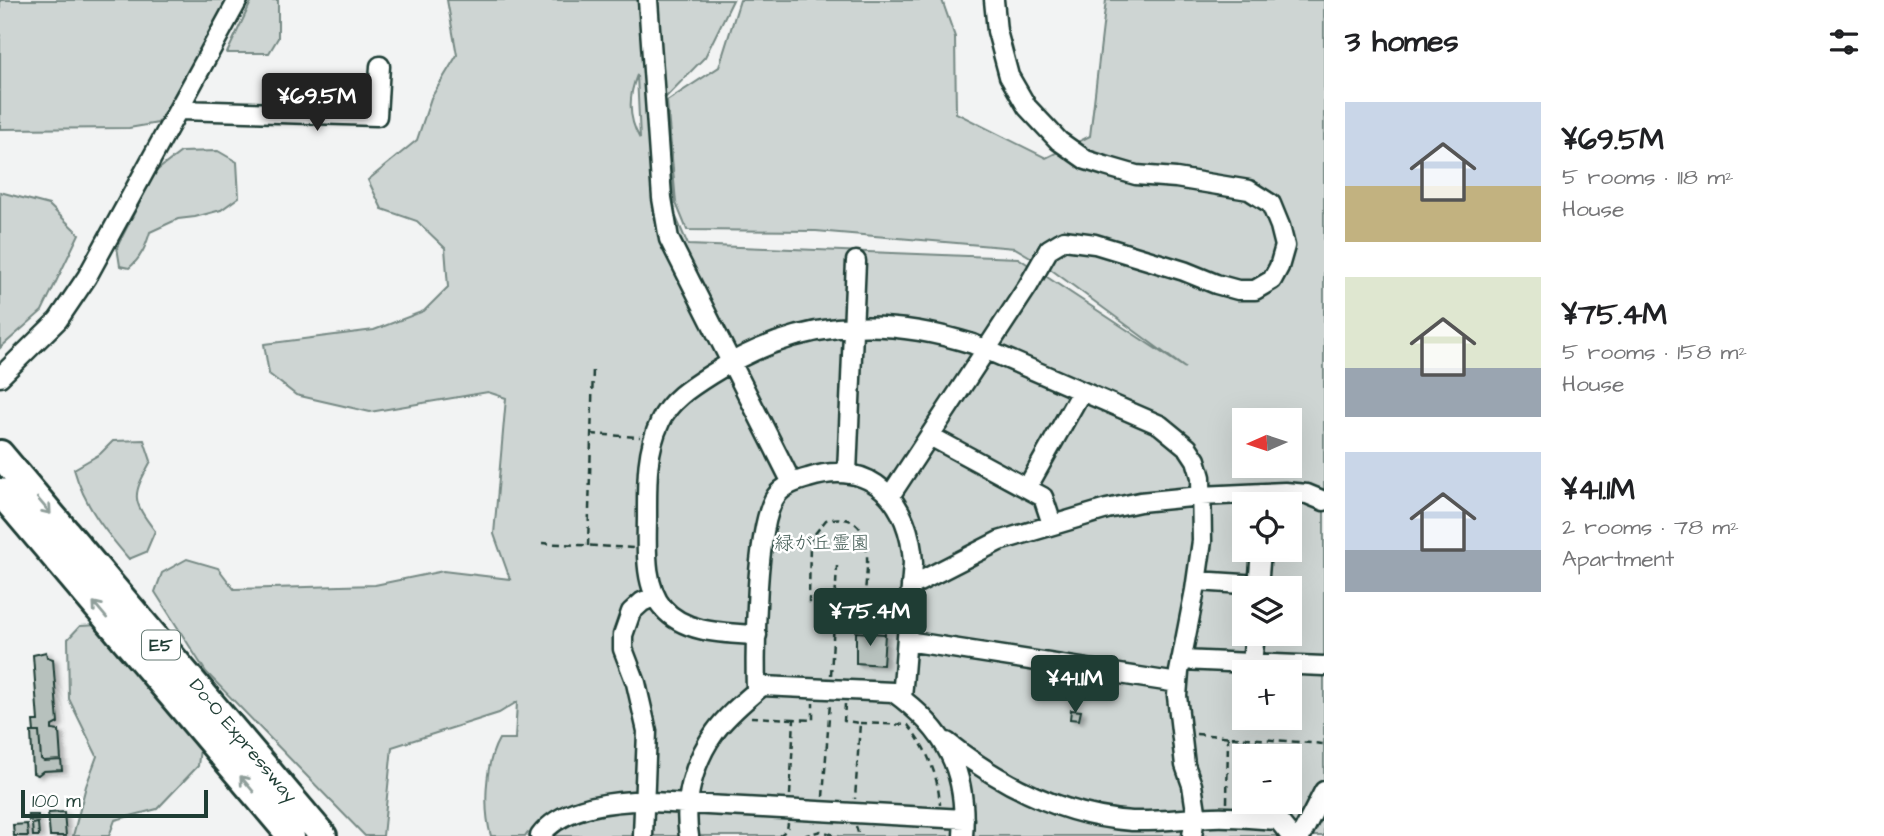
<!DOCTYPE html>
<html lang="en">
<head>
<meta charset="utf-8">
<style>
  :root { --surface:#fff; --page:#f2f2f2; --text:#202124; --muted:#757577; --accent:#1f3d34 }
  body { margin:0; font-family:"Architects Daughter","Klee One",sans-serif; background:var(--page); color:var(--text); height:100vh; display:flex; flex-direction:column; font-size:26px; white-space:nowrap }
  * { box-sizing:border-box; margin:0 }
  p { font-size:23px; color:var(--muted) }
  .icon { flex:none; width:38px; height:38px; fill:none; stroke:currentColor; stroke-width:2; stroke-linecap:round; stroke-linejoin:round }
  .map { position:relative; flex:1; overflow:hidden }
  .details { display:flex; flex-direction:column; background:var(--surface); width:560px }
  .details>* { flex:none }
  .needle { width:46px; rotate:267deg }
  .fabs { position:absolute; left:1232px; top:408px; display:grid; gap:14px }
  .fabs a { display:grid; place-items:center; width:70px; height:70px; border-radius:0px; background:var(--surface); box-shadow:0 7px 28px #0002; font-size:35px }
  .scale { position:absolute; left:21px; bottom:18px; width:187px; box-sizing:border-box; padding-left:7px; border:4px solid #1f3d34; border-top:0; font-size:19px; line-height:24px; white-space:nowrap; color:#1f3d34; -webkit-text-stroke:5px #fff; paint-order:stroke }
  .price { position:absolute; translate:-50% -60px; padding:0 16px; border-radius:7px; background:var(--accent); color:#fff; font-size:23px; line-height:46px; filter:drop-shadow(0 2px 4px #0008) }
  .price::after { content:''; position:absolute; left:50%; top:42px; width:21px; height:16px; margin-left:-10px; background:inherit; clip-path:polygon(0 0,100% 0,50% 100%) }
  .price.current { background:#222; color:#fff }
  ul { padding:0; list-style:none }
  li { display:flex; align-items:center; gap:21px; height:175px; padding:0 21px }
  li span { display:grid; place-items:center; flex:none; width:196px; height:140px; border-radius:0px; color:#555 }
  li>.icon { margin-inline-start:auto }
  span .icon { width:84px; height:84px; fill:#fffc; stroke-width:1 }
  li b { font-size:30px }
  h2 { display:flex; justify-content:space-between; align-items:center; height:84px; padding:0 21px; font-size:30px }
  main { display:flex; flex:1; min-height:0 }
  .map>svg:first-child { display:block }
  .green { fill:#ced5d3; stroke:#768984; stroke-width:2; fill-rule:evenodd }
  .building { fill:#b7c1bd; stroke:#1f3d34; stroke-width:2; filter:url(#shadow) }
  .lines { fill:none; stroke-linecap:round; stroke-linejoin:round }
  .minor-casing { stroke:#1f3d34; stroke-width:23 }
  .highway-casing { stroke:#1f3d34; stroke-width:32 }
  .path { stroke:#1f3d34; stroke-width:2.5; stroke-dasharray:7 5; stroke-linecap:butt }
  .minor { stroke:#fff; stroke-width:18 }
  .highway { stroke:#fff; stroke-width:26 }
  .oneway { stroke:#8f9e9a }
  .labels { text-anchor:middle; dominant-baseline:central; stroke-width:5; stroke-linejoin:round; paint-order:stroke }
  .shield { fill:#fff; stroke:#627771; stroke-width:2 }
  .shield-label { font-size:18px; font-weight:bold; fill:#1f3d34 }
  .park-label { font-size:19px; fill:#425b54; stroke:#fff }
  .street-label { font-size:19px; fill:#1f3d34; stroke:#fff }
</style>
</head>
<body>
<main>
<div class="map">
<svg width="1324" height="836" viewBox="0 0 1324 836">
  <defs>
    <filter id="shadow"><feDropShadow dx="4.5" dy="2.5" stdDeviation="2" flood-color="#0004"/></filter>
  </defs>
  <rect width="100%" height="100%" fill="#f2f3f3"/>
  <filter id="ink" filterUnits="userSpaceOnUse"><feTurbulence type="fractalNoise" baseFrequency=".0143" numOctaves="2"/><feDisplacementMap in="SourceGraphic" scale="14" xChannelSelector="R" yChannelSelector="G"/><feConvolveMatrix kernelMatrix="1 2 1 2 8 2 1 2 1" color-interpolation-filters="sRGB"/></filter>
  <g filter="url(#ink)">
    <!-- green -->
    <path class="green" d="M 0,0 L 229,0 L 158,123 L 129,128 L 0,129 Z
      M 252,0 L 278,0 L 278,38 L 269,53 L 227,53 Z
      M 447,0 L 733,0 L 705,57 L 665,98 L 675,215 L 688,245 L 1018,258 L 1185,368 L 1049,268 L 1015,248 L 816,231 L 687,230 L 676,203 L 667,101 L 719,67 L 740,0 L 942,0 L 955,37 L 956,113 L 1046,158 L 1090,136 L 1106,0 L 1324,0 L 1324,836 L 529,836 L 530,834 L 527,833 L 525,836 L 491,836 C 483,809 485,763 499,739 L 515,739 L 517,702 L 499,713 L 392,747 L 383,836 L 365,836 L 206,672 L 155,592 L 162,573 L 187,559 L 218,568 L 234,589 L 375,585 L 443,571 L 510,579 L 494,534 L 506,398 L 488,392 L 370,412 L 296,395 L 269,374 L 264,344 L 374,330 L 424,311 L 448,287 L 445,248 L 417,221 L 382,209 L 368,180 L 417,140 L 431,98 L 457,55 ZM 637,75 L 640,139 C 628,118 628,97 637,75 ZM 1244,420 L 1290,420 L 1290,466 L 1244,466 ZM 1244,504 L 1290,504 L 1290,550 L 1244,550 ZM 1244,588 L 1290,588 L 1290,634 L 1244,634 ZM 1244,672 L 1290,672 L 1290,718 L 1244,718 ZM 1244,756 L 1290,756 L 1290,802 L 1244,802 Z
      M 218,151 L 237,162 L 239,197 L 221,210 L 195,217 L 178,219 L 150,232 C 146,246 141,258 129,268 L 120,266 L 117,247 L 155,172 L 181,152 Z
      M 0,192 L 49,205 L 79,234 L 42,311 L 0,348 Z
      M 144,440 L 151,461 C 132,496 131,499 155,531 L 146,552 L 129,559 C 105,531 84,505 74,469 L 100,454 L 113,441 Z
      M 98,625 L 200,748 L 198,766 L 157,809 L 115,820 L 109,836 L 73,836 L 86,786 L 97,756 L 69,699 L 68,639 L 80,626 Z"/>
    <!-- building -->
    <path class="building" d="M 856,632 L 885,634 L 883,665 L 856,663 Z
      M 46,652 L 47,657 L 53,659 L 58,723 L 52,726 L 52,730 L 59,731 L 61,760 L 44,761 L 41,759 L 39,732 L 34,732 L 33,721 L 38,721 L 33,655 Z
      M 1071,710 L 1081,711 L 1079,720 L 1070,719 Z
      M 31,732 L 39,732 L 41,759 L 44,761 L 61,760 L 62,770 L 43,771 L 38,775 L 33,773 Z
      M 64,812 L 66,836 L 50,836 L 48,813 Z
      M 28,815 L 38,815 L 38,820 L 29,821 Z
      M 38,823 L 39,836 L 33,836 L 32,824 Z
      M 27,824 L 28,836 L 14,836 L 13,825 Z"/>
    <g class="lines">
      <!-- minor casing -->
      <g class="minor-casing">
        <path id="minor" d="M 648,0 L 662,198 L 669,239 L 792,483
          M 179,110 L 377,116 L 380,66
          M 0,377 L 58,320 L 87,277 L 238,0
          M 930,436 L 1043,497 L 1052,524
          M 847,473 L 856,261
          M 1027,488 L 1081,392
          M 890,496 L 1028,286 L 1049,249 L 1064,240 L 1095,244 L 1184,271 L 1216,284 L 1238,290 L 1255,290 L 1272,280 L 1279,267 L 1285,246 L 1280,226 L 1271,204 L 1249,190 L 1176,178 L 1136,175 L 1105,166 L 1086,160 L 1059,141 L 1027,107 L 1009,76 L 997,31 L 994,0
          M 1197,581 L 1259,585
          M 911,586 L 999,541 L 1107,509 L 1140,502 L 1201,496 L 1285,492 L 1307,494 L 1324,501
          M 1258,588 L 1261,550
          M 757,635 C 726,633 685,634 663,608 C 643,585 647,544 647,516 C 647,484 646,451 660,422 C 669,401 691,387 710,375 C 794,321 878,314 973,344 L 1160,425 L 1188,448 L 1196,460 L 1201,477 L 1202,541 L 1195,590 L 1179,672 L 1177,696 L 1185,765 L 1192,785 L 1196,811 L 1192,836
          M 907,641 L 1178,683
          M 1181,660 L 1324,666
          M 1252,663 L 1255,634
          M 756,691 C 755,651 755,525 776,496 C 784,485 797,481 808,478 C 872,458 910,502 913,563 L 902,698
          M 947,742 C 1001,785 1063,816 1132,821 C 1159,822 1186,818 1213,817 C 1234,816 1256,819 1278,820 L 1291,836
          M 540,836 C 560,809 601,803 633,801 L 964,819
          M 643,836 L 647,731 L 636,683 L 623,649 L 623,635 L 631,612 L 642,602 L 655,596
          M 689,836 C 683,801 694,761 715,732 C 727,715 746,700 762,686 L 893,692 C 946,730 968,771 963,836
          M 1301,836 L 1324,791"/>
      </g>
      <!-- highway casing -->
      <g class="highway-casing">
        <path id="highway" d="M 0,454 L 323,836
          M 0,492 L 291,836"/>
      </g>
      <!-- path -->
      <path class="path" d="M 591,434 L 640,437
        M 542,543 L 634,548
        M 588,546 L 593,368
        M 831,675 L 835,603 L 809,602 L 810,540 L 826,520 C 880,508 866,571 864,604 L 835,603 L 837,566
        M 845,704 L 844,721 L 860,723 L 855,799
        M 751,717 L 794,719
        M 860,723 L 908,725 C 927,749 938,774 940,805
        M 1196,734 L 1324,744
        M 790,795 L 794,719 L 813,720 L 813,703
        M 823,797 L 830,703
        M 1227,803 L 1228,736
        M 856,826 L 859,836
        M 779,836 L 787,830 L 788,823
        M 803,836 L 821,831 L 838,836"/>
      <!-- minor -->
      <use href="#minor" class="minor"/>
      <!-- highway -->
      <use href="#highway" class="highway"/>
    </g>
    <!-- one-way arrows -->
    <defs><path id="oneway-shaft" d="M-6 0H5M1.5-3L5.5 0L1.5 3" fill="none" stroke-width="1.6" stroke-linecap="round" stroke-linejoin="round" transform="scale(1.75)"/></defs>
    <g class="oneway">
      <use href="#oneway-shaft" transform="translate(44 506) rotate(50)"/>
      <use href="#oneway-shaft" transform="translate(100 610) rotate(-130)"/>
      <use href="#oneway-shaft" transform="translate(247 784) rotate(-130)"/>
    </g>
  </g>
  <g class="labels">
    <!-- shield labels -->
    <rect class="shield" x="142" y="630.5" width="38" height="29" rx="5"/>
    <g class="shield-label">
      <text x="161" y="645">E5</text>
    </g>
    <!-- park labels -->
    <g class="park-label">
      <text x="822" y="543">緑が丘霊園</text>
    </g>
    <!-- street labels -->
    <g class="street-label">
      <text transform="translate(243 741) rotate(50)">Do-O Expressway</text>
    </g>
  </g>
</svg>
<div class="fabs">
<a><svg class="needle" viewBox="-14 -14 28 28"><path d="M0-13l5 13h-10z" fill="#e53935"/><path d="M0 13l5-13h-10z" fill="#757577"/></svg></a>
<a><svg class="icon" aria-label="locate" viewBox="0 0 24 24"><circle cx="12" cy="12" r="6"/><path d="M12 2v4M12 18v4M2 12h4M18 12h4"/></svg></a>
<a><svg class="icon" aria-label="layers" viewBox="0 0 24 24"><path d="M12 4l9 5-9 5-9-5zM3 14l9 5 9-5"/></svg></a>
<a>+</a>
<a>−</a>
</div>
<div class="scale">100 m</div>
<b class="price current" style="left:317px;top:133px">¥69.5M</b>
<b class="price" style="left:870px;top:648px">¥75.4M</b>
<b class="price" style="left:1075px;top:715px">¥41.1M</b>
</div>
<section class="details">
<h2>3 homes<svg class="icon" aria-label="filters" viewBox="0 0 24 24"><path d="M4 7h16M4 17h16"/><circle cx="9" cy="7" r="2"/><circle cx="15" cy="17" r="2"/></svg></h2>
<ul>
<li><span style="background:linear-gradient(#c9d6e8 60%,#c2b280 0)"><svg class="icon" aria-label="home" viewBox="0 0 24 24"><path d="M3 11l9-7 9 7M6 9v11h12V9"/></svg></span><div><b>¥69.5M</b><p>5 rooms · 118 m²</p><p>House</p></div></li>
<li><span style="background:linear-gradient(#dfe7d0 65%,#9aa5b1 0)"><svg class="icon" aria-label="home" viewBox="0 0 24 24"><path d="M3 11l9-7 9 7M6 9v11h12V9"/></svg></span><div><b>¥75.4M</b><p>5 rooms · 158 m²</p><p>House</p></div></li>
<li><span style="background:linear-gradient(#c9d6e8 70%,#9aa5b1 0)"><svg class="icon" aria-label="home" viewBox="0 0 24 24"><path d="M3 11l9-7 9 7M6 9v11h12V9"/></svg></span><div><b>¥41.1M</b><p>2 rooms · 78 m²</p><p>Apartment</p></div></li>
</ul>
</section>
</main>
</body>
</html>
